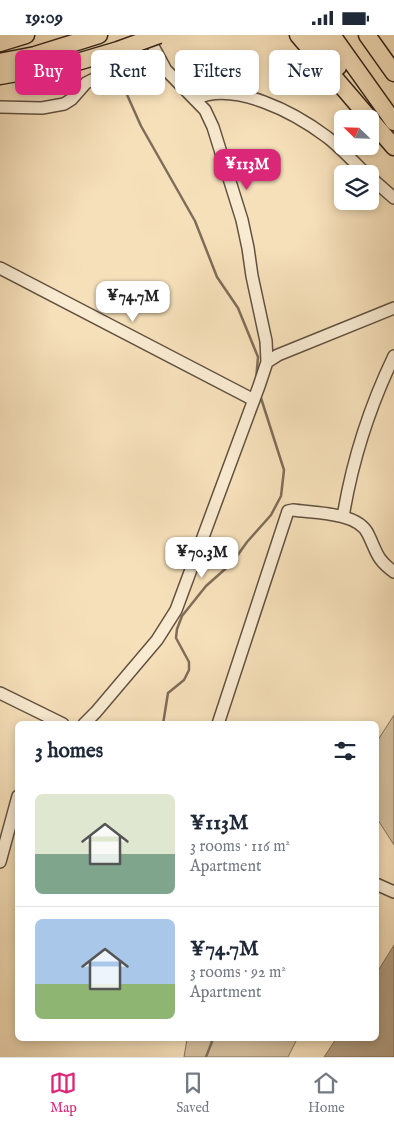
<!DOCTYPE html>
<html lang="en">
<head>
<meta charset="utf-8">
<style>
  :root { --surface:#fff; --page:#f2f2f3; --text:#1f2937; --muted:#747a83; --line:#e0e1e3; --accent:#db2777 }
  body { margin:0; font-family:"IM FELL English",serif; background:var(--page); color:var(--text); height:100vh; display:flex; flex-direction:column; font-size:19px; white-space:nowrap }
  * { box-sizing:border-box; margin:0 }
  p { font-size:16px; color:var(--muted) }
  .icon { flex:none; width:28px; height:28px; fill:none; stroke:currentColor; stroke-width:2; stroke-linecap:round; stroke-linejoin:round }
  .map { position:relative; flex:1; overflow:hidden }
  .drawer { position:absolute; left:15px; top:686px; width:364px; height:320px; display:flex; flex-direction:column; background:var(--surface); border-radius:8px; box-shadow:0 2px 8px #0003 }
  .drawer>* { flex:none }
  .guide { position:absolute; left:15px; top:15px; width:365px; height:45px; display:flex; gap:10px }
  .needle { width:32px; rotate:293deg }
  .buttons { position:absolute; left:334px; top:75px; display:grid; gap:10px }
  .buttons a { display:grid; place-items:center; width:45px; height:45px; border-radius:8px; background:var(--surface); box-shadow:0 2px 8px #0003; font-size:25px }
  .price { position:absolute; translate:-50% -42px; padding:0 11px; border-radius:10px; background:#fff; color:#222; font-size:16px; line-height:32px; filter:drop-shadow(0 1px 2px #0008) }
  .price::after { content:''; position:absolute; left:50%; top:30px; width:15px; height:11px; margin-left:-8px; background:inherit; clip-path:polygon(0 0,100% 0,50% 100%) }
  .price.current { background:var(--accent); color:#fff }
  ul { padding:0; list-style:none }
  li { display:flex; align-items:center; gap:15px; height:125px; padding:0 20px }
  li+li { border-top:1px solid var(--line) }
  li span { display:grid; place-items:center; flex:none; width:140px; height:100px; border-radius:8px; color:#555 }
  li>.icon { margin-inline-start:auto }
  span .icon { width:60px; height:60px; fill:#fffc; stroke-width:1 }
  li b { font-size:21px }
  h2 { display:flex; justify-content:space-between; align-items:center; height:60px; padding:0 20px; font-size:21px }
  .tag { padding:0 18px; border-radius:8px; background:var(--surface); box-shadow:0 2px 8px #0003; font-size:18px; line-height:45px }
  .tag.current { background:var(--accent); color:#fff }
  .status { display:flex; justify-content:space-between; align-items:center; height:35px; padding:0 25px; background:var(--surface); direction:ltr }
  .status svg { height:14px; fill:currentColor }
  .tab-bar { display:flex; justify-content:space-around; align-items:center; height:70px; border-top:1px solid var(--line); background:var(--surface); font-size:14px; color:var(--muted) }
  .tab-bar a { display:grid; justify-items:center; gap:2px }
  .tab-bar .current { color:var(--accent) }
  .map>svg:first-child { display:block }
  .green { fill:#d5c09f; stroke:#83715c }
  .water { fill:#b39f83; stroke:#7f6d59 }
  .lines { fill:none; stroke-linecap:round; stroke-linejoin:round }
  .stream { stroke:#7f6d59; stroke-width:2.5 }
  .minor-casing { stroke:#625241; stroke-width:14 }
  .highway-casing { stroke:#312219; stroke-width:19 }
  .minor { stroke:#f9ebd2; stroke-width:11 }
  .highway { stroke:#f6e0ba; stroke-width:16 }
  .highway-bridge-casing { stroke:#312219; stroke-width:19; stroke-linecap:butt }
  .highway-bridge { stroke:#f6e0ba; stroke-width:16 }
</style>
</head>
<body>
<div class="status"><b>19:09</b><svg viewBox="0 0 49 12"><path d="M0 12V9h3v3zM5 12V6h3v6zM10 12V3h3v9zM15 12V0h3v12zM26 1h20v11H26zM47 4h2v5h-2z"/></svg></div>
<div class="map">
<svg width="394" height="1022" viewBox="0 0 394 1022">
  <rect width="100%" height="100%" fill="#f6e0ba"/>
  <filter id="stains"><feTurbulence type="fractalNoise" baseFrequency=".004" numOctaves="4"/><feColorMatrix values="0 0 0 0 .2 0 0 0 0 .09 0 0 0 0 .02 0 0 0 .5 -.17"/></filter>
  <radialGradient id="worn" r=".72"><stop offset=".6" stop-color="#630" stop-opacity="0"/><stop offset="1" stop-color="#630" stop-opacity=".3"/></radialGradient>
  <!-- green -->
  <path class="green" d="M 394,680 L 394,810 L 376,782 L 376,708 Z
    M 187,1004 L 297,1004 L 288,1022 L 184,1022 Z"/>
  <!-- water -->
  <path class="water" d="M 394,910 L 394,1022 L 324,1022 L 336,1004 L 376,1004 L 376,939 Z"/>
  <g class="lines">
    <!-- stream -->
    <path class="stream" d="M 104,25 L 115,38
      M 120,44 L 141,91 L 195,186 L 217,242 L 238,273 L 258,322 L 256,345
      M 163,689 L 168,658 L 184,645 L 189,635 L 189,627 L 176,603 L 177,594 L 182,581 L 206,551 L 232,528 L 247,507 L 271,480 L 281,461 L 284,435 L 260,360
      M 206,1022 L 213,1004"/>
    <!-- minor casing -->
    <g class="minor-casing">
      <path id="minor" d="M 147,0 L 166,35
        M 195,64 C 234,45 295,78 327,102 C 341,113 353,126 366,139
        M 0,72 L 42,73 L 64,69 L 72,64 L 86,48 L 96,43 L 166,35 L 205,75 L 213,92 L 242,185 L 248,213 L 252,241 L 266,306 L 267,327 L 259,351 L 176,575 L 157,605 L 96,677 L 84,689
        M 370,142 L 394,163
        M 0,233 L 254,365
        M 267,327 L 278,320 L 394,273
        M 343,482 C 352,427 370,371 394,321
        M 0,658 L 63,689
        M 218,689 L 288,476 L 293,475 C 314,478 358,477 368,499 C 377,517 376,524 394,537
        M 0,827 L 18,761
        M 376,849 L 394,857"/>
    </g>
    <!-- highway casing -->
    <g class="highway-casing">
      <path id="highway" d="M 298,0 L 394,112
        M 316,0 L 338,32
        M 332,0 L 394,87
        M 367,0 L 394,38
        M 0,8 L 26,0
        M 0,27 L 35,20 L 99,0
        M 0,41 L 74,28"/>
    </g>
    <!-- minor -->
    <use href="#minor" class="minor"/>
    <!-- highway -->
    <use href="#highway" class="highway"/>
    <!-- highway-bridge casing -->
    <g class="highway-bridge-casing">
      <path id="highway-bridge" d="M 74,28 L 118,15 L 159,0"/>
    </g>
    <!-- highway-bridge -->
    <use href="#highway-bridge" class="highway-bridge"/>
  </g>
  <rect width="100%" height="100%" filter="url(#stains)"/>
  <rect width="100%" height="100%" fill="url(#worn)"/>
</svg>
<div class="buttons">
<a><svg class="needle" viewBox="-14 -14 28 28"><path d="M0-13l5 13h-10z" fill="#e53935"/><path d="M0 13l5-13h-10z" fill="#747a83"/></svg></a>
<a><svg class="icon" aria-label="layers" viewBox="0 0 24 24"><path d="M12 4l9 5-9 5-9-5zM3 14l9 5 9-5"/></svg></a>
</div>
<b class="price current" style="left:247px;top:156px">¥113M</b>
<b class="price" style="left:133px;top:288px">¥74.7M</b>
<b class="price" style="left:202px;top:544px">¥70.3M</b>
<div class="guide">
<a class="tag current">Buy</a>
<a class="tag">Rent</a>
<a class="tag">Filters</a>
<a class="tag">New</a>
</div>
<section class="drawer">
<h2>3 homes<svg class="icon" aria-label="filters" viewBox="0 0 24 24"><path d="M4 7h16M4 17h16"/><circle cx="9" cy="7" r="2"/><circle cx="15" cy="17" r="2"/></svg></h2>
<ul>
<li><span style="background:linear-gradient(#dfe7d0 60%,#7fa58c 0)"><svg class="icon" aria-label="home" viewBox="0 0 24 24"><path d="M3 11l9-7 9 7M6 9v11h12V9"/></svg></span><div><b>¥113M</b><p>3 rooms · 116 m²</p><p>Apartment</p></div></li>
<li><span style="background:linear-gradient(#a9c7e8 65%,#8fb573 0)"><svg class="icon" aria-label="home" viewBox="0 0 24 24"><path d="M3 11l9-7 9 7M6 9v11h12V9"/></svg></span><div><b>¥74.7M</b><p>3 rooms · 92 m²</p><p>Apartment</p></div></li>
</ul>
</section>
</div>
<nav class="tab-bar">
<a class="current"><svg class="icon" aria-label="map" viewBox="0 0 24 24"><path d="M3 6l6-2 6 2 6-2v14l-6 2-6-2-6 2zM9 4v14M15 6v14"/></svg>Map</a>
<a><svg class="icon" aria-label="saved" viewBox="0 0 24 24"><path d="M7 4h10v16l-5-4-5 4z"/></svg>Saved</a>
<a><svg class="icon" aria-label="home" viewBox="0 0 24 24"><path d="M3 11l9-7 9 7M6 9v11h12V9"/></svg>Home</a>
</nav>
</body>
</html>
